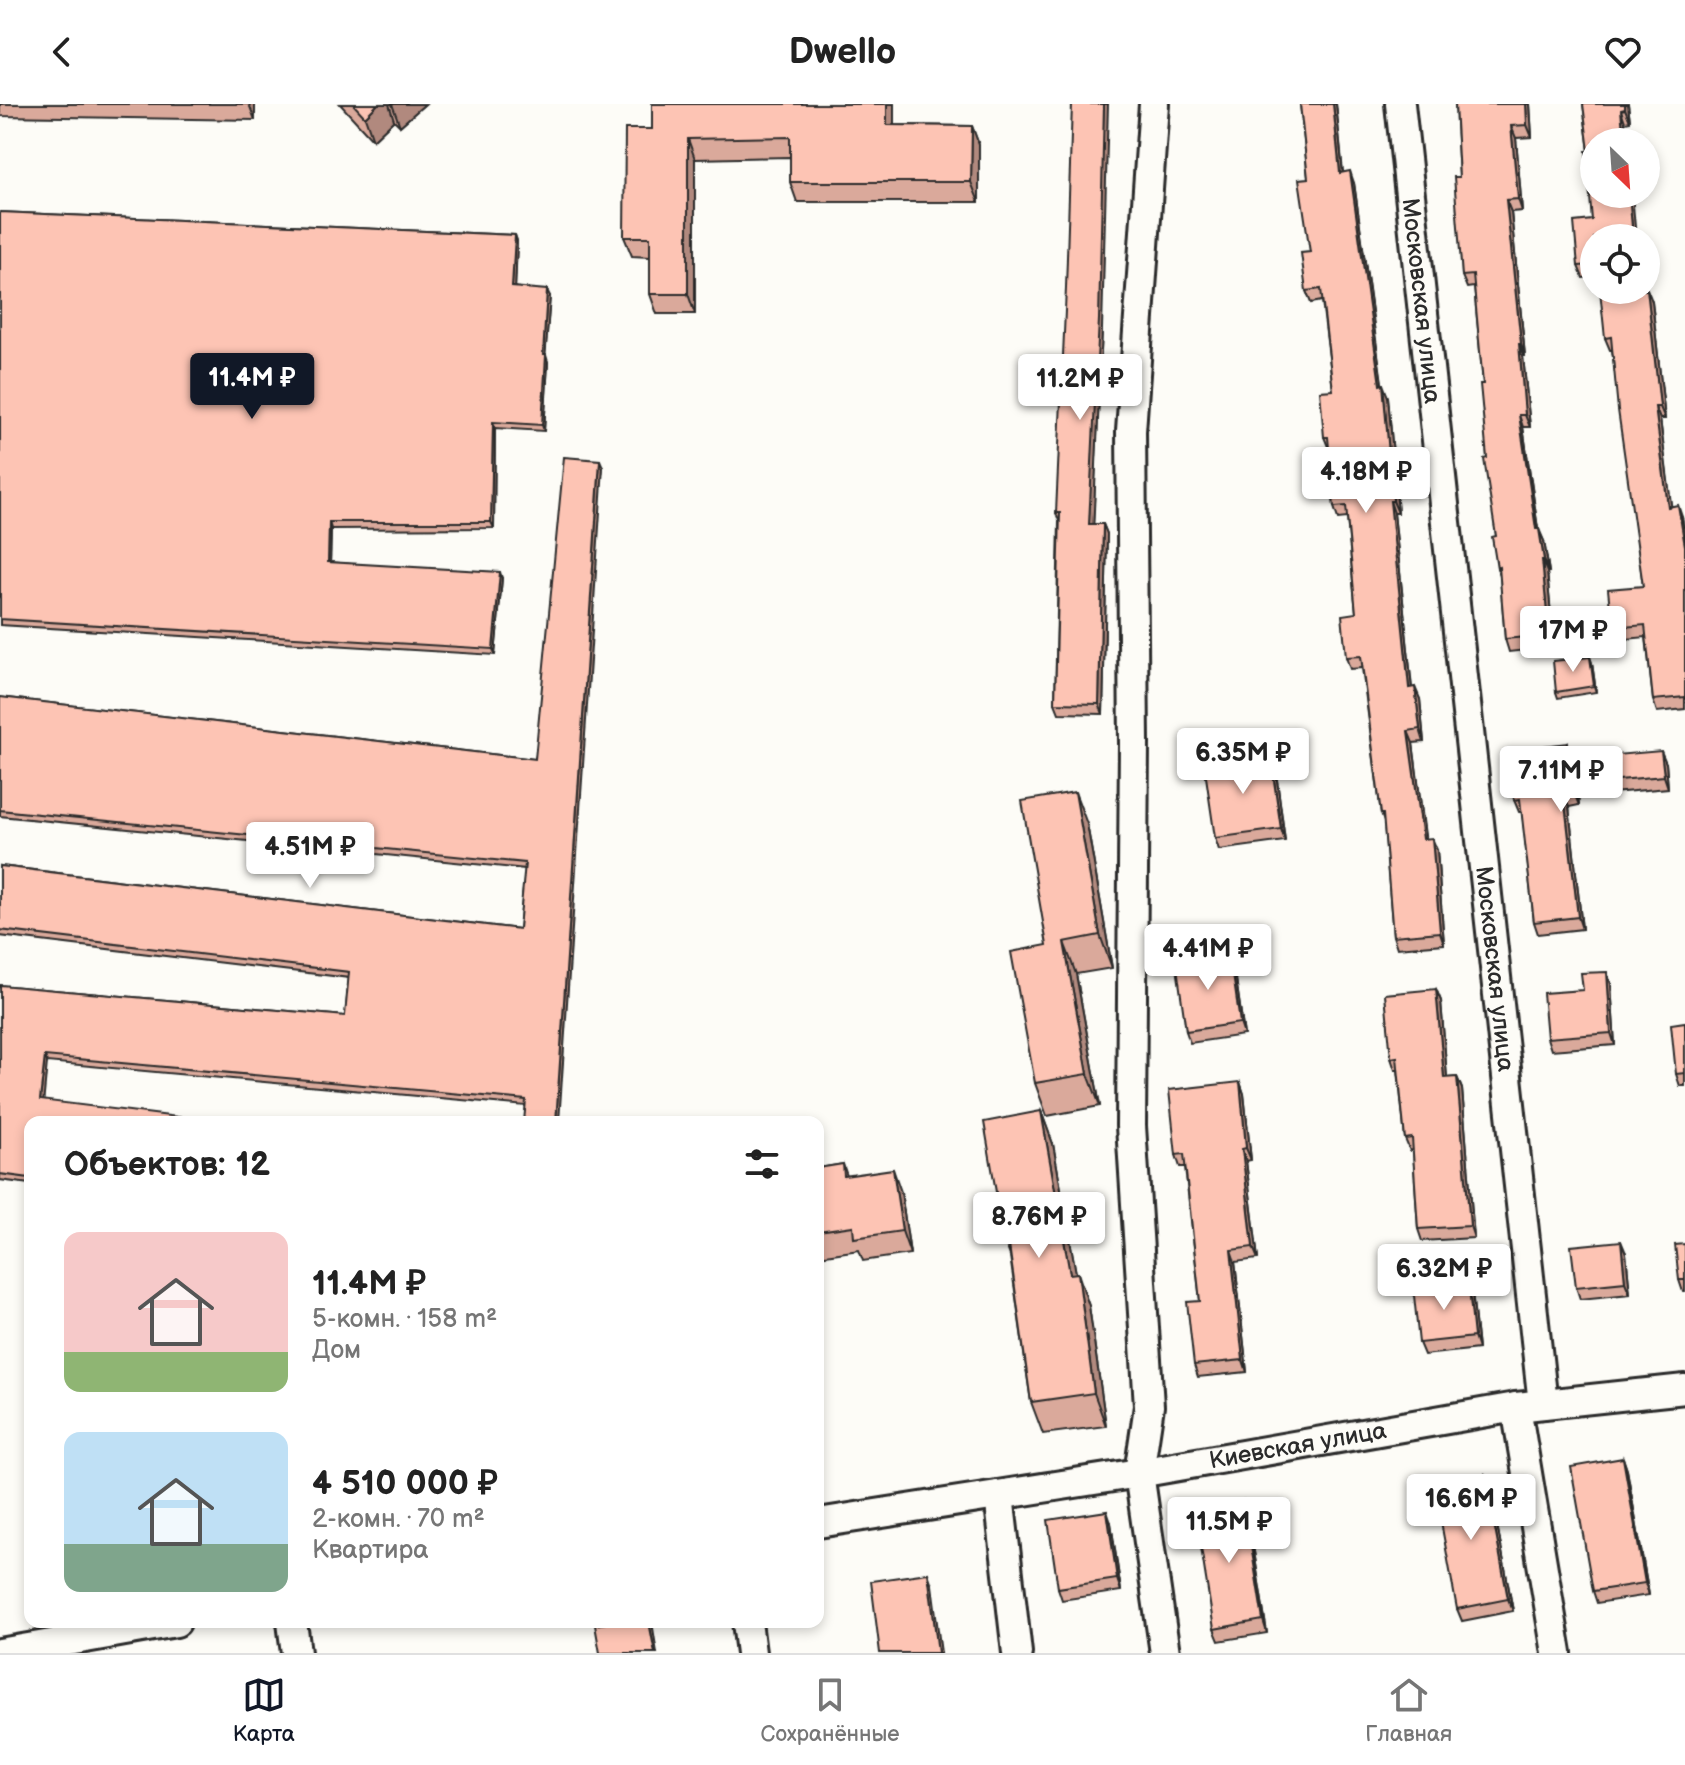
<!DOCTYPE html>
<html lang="ru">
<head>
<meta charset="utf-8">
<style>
  :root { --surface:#fff; --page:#f2f2f2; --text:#222; --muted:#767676; --line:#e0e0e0; --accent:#111827 }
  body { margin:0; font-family:"Balsamiq Sans",sans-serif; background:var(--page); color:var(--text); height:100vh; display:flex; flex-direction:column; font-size:30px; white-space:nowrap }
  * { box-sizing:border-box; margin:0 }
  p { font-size:26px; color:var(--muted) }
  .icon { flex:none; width:44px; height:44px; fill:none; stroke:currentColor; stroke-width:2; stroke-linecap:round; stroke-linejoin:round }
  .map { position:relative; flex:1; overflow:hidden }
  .drawer { position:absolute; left:24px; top:1012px; width:800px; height:512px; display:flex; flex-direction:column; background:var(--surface); border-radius:16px; box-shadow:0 4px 12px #0003 }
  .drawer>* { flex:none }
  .needle { width:52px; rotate:155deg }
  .buttons { position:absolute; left:1580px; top:24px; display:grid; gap:16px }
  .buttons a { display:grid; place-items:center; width:80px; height:80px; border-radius:50%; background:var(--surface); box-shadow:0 4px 12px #0003; font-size:40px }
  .price { position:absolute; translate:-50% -68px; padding:0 18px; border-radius:8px; background:#fff; color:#222; font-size:26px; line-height:52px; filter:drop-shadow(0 2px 4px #0008) }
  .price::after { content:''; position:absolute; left:50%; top:48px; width:24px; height:18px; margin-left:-12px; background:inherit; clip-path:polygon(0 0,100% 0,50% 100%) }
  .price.selected { background:var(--accent); color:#fff }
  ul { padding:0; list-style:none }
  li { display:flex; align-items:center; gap:24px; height:200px; padding:0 40px }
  li span { display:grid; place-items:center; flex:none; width:224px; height:160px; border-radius:16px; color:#555 }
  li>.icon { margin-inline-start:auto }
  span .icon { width:96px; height:96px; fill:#fffc; stroke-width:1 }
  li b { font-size:34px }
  h2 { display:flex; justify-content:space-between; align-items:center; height:96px; padding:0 40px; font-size:34px }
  header { display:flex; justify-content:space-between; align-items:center; height:104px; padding:0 40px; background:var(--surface); font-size:36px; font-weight:700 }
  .dock { display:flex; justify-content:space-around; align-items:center; height:112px; border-top:2px solid var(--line); background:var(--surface); font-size:22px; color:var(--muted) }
  .dock a { display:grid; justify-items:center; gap:4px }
  .dock .selected { color:var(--accent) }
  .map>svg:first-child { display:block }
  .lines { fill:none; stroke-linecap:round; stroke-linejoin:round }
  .street-casing { stroke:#2b2b2b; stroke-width:34 }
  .street { stroke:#fdfcf7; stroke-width:28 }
  .wall { fill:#daa99b; stroke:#2b2b2b; stroke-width:2 }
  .shaded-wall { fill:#b1897e; stroke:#2b2b2b; stroke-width:2 }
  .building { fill:#fdc4b4; stroke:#2b2b2b; stroke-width:2 }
  .labels { text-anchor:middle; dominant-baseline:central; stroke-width:6; stroke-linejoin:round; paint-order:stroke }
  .street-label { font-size:24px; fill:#2b2b2b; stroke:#fdfcf7 }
</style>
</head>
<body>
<header><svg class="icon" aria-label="back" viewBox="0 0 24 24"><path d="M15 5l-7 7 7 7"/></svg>Dwello<svg class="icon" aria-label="heart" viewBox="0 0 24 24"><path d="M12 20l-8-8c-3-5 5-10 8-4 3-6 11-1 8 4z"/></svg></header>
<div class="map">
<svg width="1685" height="1549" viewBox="0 0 1685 1549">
  <rect width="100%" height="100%" fill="#fdfcf7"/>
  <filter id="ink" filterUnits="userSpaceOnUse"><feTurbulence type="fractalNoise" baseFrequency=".0125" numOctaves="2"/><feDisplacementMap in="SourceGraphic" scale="16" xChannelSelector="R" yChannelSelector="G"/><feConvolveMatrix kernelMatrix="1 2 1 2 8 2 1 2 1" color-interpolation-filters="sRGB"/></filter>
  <g filter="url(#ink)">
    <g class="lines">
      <!-- street casing -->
      <g class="street-casing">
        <g id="street">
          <path d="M 1154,0 L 1131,327 L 1134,639 L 1131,1022 L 1149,1302 L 1139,1369 L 1165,1549"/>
          <path id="s1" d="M 1400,0 L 1543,1300"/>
          <path d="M 1516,1303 L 1557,1549"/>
          <path d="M 999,1391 L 1017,1549"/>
          <path id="s2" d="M 818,1419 L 1139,1369 L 1516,1303 L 1685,1285"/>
          <path d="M 292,1518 L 296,1549"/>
          <path d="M 747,1518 L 751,1549"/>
          <path d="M 0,1549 L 176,1518"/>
        </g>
      </g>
      <!-- street -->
      <use href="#street" class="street"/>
    </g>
    <!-- wall -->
    <path class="wall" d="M 0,0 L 255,0 L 255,16 L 0,12 Z
      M 340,0 L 425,0 L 400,22 L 394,16 L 373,36 Z
      M 652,0 L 894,0 L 894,21 L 972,22 L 979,41 L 979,98 L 797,98 L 790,78 L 790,53 L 695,55 L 695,210 L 657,210 L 650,190 L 650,153 L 632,152 L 624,133 L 652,25 Z
      M 1300,0 L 1336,0 L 1343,68 L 1354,79 L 1382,281 L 1388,293 L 1398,409 L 1394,409 L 1412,584 L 1420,595 L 1424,638 L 1413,639 L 1425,735 L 1437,746 L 1444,840 L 1397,844 L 1393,832 L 1384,718 L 1381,710 L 1362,564 L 1350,565 L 1346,553 L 1356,509 L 1347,414 L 1338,415 L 1334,403 L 1329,345 L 1324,333 L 1333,286 L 1322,197 L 1311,199 L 1306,187 L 1310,148 L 1308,74 Z
      M 1455,0 L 1530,0 L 1532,33 L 1516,34 L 1522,107 L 1511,108 L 1525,252 L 1523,252 L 1530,323 L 1523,323 L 1538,425 L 1544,437 L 1549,468 L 1547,468 L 1554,543 L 1509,548 L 1505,535 L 1500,472 L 1497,464 L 1496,432 L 1487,354 L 1483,280 L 1474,183 L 1467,184 L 1462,172 L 1459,73 Z
      M 1583,0 L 1628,0 L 1630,17 L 1625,18 L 1594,134 L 1594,173 L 1583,174 L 1578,162 L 1592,116 L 1589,47 Z
      M 0,108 L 515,131 L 517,137 L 515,183 L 550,192 L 545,251 L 548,258 L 544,327 L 495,324 L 494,424 L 331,425 L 330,458 L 502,474 L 495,551 L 0,521 Z
      M 1652,197 L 1665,315 L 1660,315 L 1671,403 L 1682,413 L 1685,428 L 1685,605 L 1657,608 L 1653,596 L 1646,533 L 1616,536 L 1612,524 L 1643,482 L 1612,246 L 1610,246 L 1605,234 Z
      M 1102,225 L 1093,420 L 1103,420 L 1107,430 L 1103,610 L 1059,609 L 1055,599 L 1059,417 L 1056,409 Z
      M 603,363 L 526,1002 L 47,958 L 30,1018 L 30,1080 L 0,1076 L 0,881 L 345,912 L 349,874 L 0,832 L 0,762 L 519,825 L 525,765 L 0,712 L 0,593 L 535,655 Z
      M 1590,553 L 1592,559 L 1596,588 L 1558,594 L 1556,588 Z
      M 1568,639 L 1573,655 L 1666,659 L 1668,684 L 1578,692 L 1579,701 L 1569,703 L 1582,825 L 1538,830 L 1534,818 L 1522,708 L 1519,708 L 1514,696 Z
      M 1275,661 L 1285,737 L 1219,746 L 1215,734 Z
      M 1087,720 L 1112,864 L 1076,870 L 1100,1002 L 1047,1012 L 1035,979 L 1047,841 Z
      M 1234,861 L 1244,931 L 1190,939 L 1186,927 Z
      M 1611,880 L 1615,941 L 1551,946 L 1547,934 L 1583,886 Z
      M 1436,885 L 1441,897 L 1447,974 L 1457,973 L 1462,985 L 1474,1134 L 1422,1137 L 1418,1125 L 1413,1046 L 1410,1047 L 1405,1035 L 1398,966 L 1395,966 L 1391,954 Z
      M 1685,918 L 1685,982 L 1680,982 L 1676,970 Z
      M 1240,978 L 1244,990 L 1251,1056 L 1246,1057 L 1258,1155 L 1235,1158 L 1247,1268 L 1198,1273 L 1194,1261 L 1200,1197 L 1185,1063 L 1180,1063 L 1176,1051 Z
      M 1041,1007 L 1053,1040 L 1076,1170 L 1089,1202 L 1106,1322 L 1043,1330 L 1031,1298 L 1010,1152 L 1004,1135 Z
      M 843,1060 L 847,1072 L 901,1088 L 910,1150 L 863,1157 L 859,1146 L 818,1152 L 818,1064 Z
      M 1685,1140 L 1685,1188 L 1683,1188 L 1679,1176 Z
      M 1626,1149 L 1630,1190 L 1580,1195 L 1576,1183 Z
      M 1472,1188 L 1478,1245 L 1424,1251 L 1419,1239 Z
      M 1623,1354 L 1627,1366 L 1649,1491 L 1597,1499 L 1593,1487 Z
      M 1485,1371 L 1490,1383 L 1513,1507 L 1462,1517 L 1457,1505 Z
      M 1244,1398 L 1248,1410 L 1267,1529 L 1219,1537 L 1214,1525 Z
      M 1111,1419 L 1121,1487 L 1062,1496 L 1058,1484 Z"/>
    <!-- shaded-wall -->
    <path class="shaded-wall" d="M 249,0 L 255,0 L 255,16 Z
      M 378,0 L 389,0 L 394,16 L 373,36 L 365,13 Z
      M 392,0 L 425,0 L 400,22 Z
      M 887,0 L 894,0 L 894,41 L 887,21 Z
      M 1104,0 L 1108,0 L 1102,225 L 1093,429 L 1089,420 Z
      M 1333,0 L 1336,0 L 1344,81 L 1340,69 Z
      M 1526,0 L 1530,0 L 1532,33 L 1527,21 Z
      M 1625,0 L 1628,0 L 1630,17 L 1625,5 Z
      M 1621,6 L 1625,18 L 1627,38 L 1624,38 Z
      M 972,22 L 979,41 L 979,98 L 971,78 Z
      M 1511,22 L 1516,34 L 1522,107 L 1518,95 Z
      M 688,35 L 695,55 L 695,210 L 688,190 Z
      M 1350,67 L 1354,79 L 1384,293 L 1380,281 Z
      M 1629,90 L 1632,90 L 1636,134 L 1633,134 Z
      M 1506,96 L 1511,108 L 1525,252 L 1521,240 Z
      M 515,131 L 517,137 L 515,189 L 512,183 Z
      M 1647,185 L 1652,197 L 1665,315 L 1660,303 Z
      M 547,186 L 550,192 L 545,257 L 543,251 Z
      M 1519,240 L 1523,252 L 1530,323 L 1525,311 Z
      M 546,251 L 548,258 L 544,327 L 542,321 Z
      M 1383,280 L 1388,293 L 1398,409 L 1393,397 Z
      M 1655,303 L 1660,315 L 1673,415 L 1668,403 Z
      M 1519,311 L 1523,323 L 1540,438 L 1536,425 Z
      M 493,318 L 495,324 L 494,424 L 491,418 Z
      M 600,356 L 603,363 L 559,1018 L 556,1018 Z
      M 1390,397 L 1394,409 L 1413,596 L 1409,584 Z
      M 1678,401 L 1682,413 L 1685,428 L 1685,442 Z
      M 329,418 L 331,425 L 330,464 L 328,458 Z
      M 1103,420 L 1107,430 L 1103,610 L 1099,600 Z
      M 1539,425 L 1544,437 L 1549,468 L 1544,456 Z
      M 1542,456 L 1547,468 L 1554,543 L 1549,531 Z
      M 500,468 L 502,474 L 495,551 L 493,545 Z
      M 1590,553 L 1592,559 L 1596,588 L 1594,582 Z
      M 1415,583 L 1420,595 L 1424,638 L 1420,625 Z
      M 1408,627 L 1413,639 L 1427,747 L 1423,735 Z
      M 1661,647 L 1666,659 L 1668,684 L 1664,672 Z
      M 1270,649 L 1275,661 L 1285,737 L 1281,725 Z
      M 1573,680 L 1578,692 L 1579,701 L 1574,689 Z
      M 1075,688 L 1087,720 L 1112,864 L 1100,831 Z
      M 1564,691 L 1569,703 L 1582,825 L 1578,813 Z
      M 1432,734 L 1437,746 L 1444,840 L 1440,828 Z
      M 1064,838 L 1076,870 L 1100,1002 L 1088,970 Z
      M 1230,849 L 1234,861 L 1244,931 L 1240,919 Z
      M 1607,868 L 1611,880 L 1615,941 L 1611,929 Z
      M 1436,885 L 1441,897 L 1448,986 L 1444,974 Z
      M 45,952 L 47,958 L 43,1002 L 40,996 Z
      M 1457,973 L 1462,985 L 1474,1134 L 1470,1122 Z
      M 1240,978 L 1244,990 L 1251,1056 L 1246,1044 Z
      M 1041,1007 L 1053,1040 L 1082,1203 L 1070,1170 Z
      M 1242,1045 L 1246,1057 L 1258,1155 L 1253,1143 Z
      M 893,1065 L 901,1088 L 910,1150 L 902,1127 Z
      M 1621,1137 L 1626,1149 L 1630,1190 L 1625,1178 Z
      M 1231,1146 L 1235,1158 L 1247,1268 L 1243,1256 Z
      M 1078,1169 L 1089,1202 L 1106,1322 L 1094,1289 Z
      M 1468,1176 L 1472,1188 L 1478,1245 L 1474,1233 Z
      M 1623,1354 L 1627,1366 L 1649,1491 L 1645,1479 Z
      M 1485,1371 L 1490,1383 L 1513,1507 L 1508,1495 Z
      M 1244,1398 L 1248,1410 L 1267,1529 L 1263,1516 Z
      M 1107,1407 L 1111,1419 L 1121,1487 L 1117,1475 Z
      M 928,1469 L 932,1481 L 941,1549 L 938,1549 Z
      M 649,1518 L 651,1518 L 653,1524 L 657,1549 L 655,1549 Z"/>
    <!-- building -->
    <path class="building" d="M 353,0 L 378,0 L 365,13 Z
      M 652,0 L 887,0 L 887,21 L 972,22 L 971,78 L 790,78 L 790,33 L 688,35 L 688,190 L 650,190 L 650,133 L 624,133 L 625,25 L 652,25 Z
      M 1072,0 L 1104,0 L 1099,215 L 1089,420 L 1103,420 L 1099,600 L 1055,599 L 1060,409 L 1056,409 L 1066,184 Z
      M 1300,0 L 1333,0 L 1340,69 L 1350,67 L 1380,281 L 1383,280 L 1393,397 L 1390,397 L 1409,584 L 1415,583 L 1420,625 L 1408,627 L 1423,735 L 1432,734 L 1440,828 L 1393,832 L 1383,710 L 1381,710 L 1361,552 L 1346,553 L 1342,511 L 1356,509 L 1346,402 L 1334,403 L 1328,333 L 1324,333 L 1320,287 L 1333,286 L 1321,185 L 1306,187 L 1301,149 L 1310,148 L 1299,75 L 1308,74 Z
      M 1455,0 L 1526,0 L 1527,21 L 1511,22 L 1518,95 L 1506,96 L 1521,240 L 1519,240 L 1525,311 L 1519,311 L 1536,425 L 1539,425 L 1544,456 L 1542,456 L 1549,531 L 1505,535 L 1499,463 L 1497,464 L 1492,433 L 1496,432 L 1484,355 L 1487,354 L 1480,280 L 1483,280 L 1473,171 L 1462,172 L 1454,73 L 1459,73 Z
      M 1583,0 L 1625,0 L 1625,5 L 1621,6 L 1624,38 L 1594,38 L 1594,90 L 1629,90 L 1633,134 L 1594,134 L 1594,161 L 1578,162 L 1574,118 L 1592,116 L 1586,47 L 1589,47 Z
      M 0,108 L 515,131 L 512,183 L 547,186 L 543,251 L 546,251 L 542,321 L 493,318 L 491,418 L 329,418 L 328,458 L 500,468 L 493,545 L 0,515 Z
      M 1646,185 L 1647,185 L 1660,303 L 1655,303 L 1668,403 L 1678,401 L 1685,442 L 1685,593 L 1653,596 L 1645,521 L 1612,524 L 1608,485 L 1643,482 L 1618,306 L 1611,233 L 1605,234 L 1600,186 L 1646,186 Z
      M 564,353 L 600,356 L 556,1018 L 524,1018 L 526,996 L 45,952 L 40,996 L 218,1018 L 30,1018 L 30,1074 L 0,1070 L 0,881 L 345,912 L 349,868 L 0,826 L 0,762 L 519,825 L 525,759 L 0,706 L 0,593 L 535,655 Z
      M 1590,553 L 1594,582 L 1556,588 L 1553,557 Z
      M 1568,639 L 1570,655 L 1661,647 L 1664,672 L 1573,680 L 1574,689 L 1564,691 L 1578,813 L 1534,818 L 1520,695 L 1514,696 L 1508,646 Z
      M 1270,649 L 1281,725 L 1215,734 L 1204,659 Z
      M 1075,688 L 1100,831 L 1064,838 L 1088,970 L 1035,979 L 1011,848 L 1047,841 L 1022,697 Z
      M 1230,849 L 1240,919 L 1186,927 L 1176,856 Z
      M 1607,868 L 1611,929 L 1547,934 L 1543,889 L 1583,886 L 1581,869 Z
      M 1436,885 L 1444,974 L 1457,973 L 1470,1122 L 1418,1125 L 1412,1034 L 1405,1035 L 1397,953 L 1391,954 L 1385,890 Z
      M 1685,918 L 1685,969 L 1676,970 L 1671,920 Z
      M 1240,978 L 1246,1044 L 1242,1045 L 1253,1143 L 1231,1146 L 1243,1256 L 1194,1261 L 1187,1198 L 1200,1197 L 1184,1050 L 1176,1051 L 1169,986 Z
      M 1041,1007 L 1070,1170 L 1078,1169 L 1094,1289 L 1031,1298 L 1008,1134 L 1004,1135 L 984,1018 Z
      M 843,1060 L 844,1072 L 893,1065 L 902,1127 L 854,1134 L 853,1122 L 818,1127 L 818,1064 Z
      M 1621,1137 L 1625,1178 L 1576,1183 L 1571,1142 Z
      M 1685,1140 L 1685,1176 L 1679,1176 L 1675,1141 Z
      M 1468,1176 L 1474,1233 L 1419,1239 L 1413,1182 Z
      M 1623,1354 L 1645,1479 L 1593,1487 L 1571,1363 Z
      M 1485,1371 L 1508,1495 L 1457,1505 L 1434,1380 Z
      M 1244,1398 L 1263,1516 L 1214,1525 L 1195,1406 Z
      M 1107,1407 L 1117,1475 L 1058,1484 L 1048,1416 Z
      M 928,1469 L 938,1549 L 880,1549 L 871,1477 Z
      M 612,1518 L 649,1518 L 655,1549 L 600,1549 L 595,1521 Z"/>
  </g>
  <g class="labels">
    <!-- street labels -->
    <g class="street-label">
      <text stroke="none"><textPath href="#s1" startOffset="198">Московская улица</textPath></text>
      <text stroke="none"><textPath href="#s1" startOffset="870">Московская улица</textPath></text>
      <text stroke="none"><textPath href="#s2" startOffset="486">Киевская улица</textPath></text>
    </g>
  </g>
</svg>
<div class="buttons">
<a><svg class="needle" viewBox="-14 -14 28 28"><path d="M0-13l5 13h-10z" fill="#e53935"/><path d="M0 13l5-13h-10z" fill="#767676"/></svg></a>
<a><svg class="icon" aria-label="locate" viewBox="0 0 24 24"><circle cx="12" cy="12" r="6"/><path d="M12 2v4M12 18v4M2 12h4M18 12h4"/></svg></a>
</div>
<b class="price selected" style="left:252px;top:317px">11.4M ₽</b>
<b class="price" style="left:1080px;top:318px">11.2M ₽</b>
<b class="price" style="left:1366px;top:411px">4.18M ₽</b>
<b class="price" style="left:1573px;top:570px">17M ₽</b>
<b class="price" style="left:1243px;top:692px">6.35M ₽</b>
<b class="price" style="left:1561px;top:710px">7.11M ₽</b>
<b class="price" style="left:310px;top:786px">4.51M ₽</b>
<b class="price" style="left:1208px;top:888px">4.41M ₽</b>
<b class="price" style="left:1039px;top:1156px">8.76M ₽</b>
<b class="price" style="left:1444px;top:1208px">6.32M ₽</b>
<b class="price" style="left:1471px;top:1438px">16.6M ₽</b>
<b class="price" style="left:1229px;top:1461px">11.5M ₽</b>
<section class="drawer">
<h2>Объектов: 12<svg class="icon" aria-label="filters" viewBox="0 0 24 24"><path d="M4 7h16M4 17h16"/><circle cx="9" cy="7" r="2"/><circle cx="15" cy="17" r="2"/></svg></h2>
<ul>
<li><span style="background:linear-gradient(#f6c9c9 75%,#8fb573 0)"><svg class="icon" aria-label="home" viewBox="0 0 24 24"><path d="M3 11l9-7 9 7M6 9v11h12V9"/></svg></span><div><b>11.4M ₽</b><p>5-комн. · 158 m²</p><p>Дом</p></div></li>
<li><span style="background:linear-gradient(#bfe0f5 70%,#7fa58c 0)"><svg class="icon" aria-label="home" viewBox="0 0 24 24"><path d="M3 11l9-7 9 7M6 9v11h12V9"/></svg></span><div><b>4 510 000 ₽</b><p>2-комн. · 70 m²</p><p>Квартира</p></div></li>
</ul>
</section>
</div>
<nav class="dock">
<a class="selected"><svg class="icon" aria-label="map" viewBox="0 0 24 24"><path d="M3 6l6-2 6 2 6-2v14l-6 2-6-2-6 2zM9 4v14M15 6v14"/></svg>Карта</a>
<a><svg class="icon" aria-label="saved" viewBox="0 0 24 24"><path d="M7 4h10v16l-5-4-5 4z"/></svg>Сохранённые</a>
<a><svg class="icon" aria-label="home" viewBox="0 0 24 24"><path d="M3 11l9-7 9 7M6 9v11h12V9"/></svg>Главная</a>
</nav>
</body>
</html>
